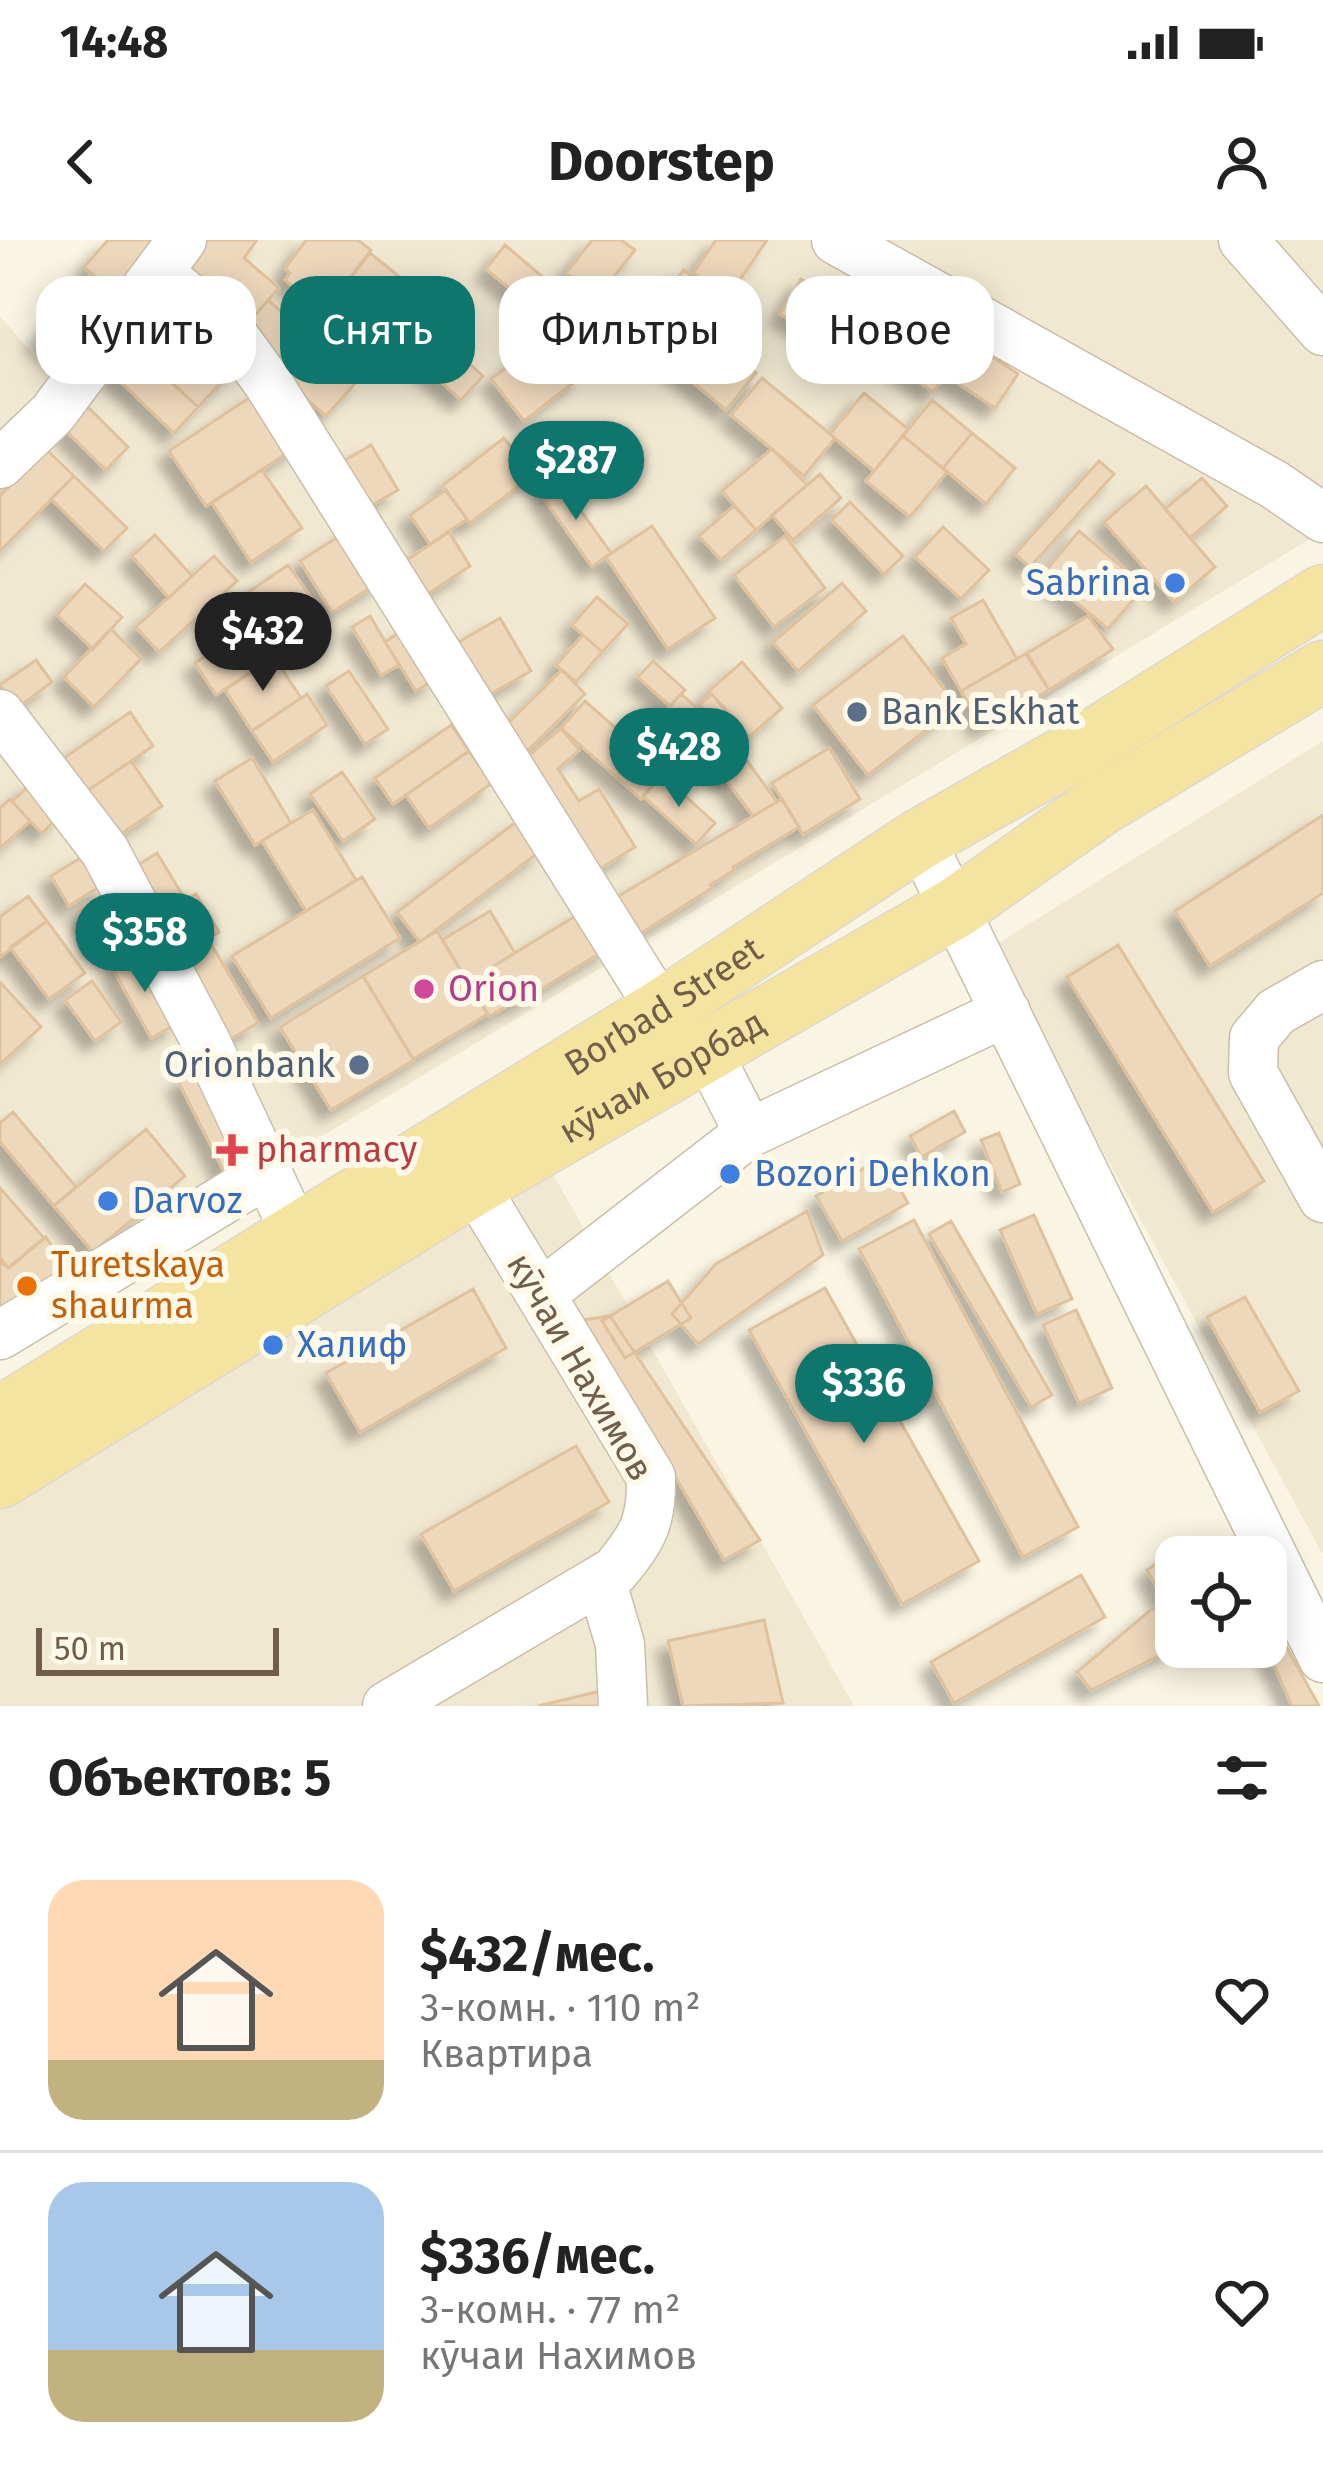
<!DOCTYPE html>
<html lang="ru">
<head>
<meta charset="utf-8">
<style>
  :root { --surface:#fff; --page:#f2f2f2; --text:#222; --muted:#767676; --line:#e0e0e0; --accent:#0f766e }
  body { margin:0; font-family:"Fira Sans",sans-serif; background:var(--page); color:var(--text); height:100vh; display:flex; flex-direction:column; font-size:45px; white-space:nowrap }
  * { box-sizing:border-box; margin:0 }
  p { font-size:39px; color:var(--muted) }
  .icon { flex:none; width:66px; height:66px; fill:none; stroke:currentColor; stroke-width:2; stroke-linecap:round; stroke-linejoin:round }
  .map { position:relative; height:1466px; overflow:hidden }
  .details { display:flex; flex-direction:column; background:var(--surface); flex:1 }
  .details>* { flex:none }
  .banner { position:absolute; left:36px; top:36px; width:1251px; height:108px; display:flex; gap:24px }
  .tools { position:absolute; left:1155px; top:1296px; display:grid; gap:24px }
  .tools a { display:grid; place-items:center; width:132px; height:132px; border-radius:24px; background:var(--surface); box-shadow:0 6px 30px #0003; font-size:60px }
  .scale { position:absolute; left:36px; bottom:30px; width:243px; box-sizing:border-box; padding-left:12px; border:6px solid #705e4b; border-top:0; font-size:33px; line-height:42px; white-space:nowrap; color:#705e4b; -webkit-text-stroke:9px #fef9e8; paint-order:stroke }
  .price { position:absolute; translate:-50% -102px; padding:0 27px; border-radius:42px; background:var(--accent); color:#fff; font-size:39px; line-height:78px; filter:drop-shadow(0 3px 6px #0008) }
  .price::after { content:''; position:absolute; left:50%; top:72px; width:36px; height:27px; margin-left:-18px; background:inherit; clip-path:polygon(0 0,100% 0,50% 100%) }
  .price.on { background:#222; color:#fff }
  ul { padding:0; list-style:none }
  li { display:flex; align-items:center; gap:36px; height:300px; padding:0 48px }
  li+li { border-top:3px solid var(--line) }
  li span { display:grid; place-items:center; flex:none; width:336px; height:240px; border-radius:36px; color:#555 }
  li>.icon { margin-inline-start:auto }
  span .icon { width:144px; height:144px; fill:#fffc; stroke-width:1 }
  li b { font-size:51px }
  h2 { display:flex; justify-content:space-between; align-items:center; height:144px; padding:0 48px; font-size:51px }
  .pill { padding:0 42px; border-radius:36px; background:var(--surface); box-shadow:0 6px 30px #0003; font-size:42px; line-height:108px }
  .pill.on { background:var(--accent); color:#fff }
  .status { display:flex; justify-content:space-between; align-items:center; height:84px; padding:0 60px; background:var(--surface); direction:ltr }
  .status svg { height:33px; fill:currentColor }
  header { display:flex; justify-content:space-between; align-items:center; height:156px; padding:0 48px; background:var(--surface); font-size:54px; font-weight:700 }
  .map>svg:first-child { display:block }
  .residential { fill:#f1e8d1 }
  .building { fill:#eed8bc; stroke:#dfc29d; stroke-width:3; filter:url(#shadow) }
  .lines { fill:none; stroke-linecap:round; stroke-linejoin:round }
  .minor-casing { stroke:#cabeaa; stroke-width:51 }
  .major-casing { stroke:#ddd8d4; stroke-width:63 }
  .minor { stroke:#fff; stroke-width:48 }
  .major { stroke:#f5e49f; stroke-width:60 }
  .shop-dot { fill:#3f7fe0; stroke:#fef9e8; stroke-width:4.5 }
  .service-dot { fill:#5c6f8a; stroke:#fef9e8; stroke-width:4.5 }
  .hotel-dot { fill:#d1479c; stroke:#fef9e8; stroke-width:4.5 }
  .health-dot { fill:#e0444e; stroke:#fef9e8; stroke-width:4.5 }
  .food-dot { fill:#e8710a; stroke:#fef9e8; stroke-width:4.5 }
  .labels { text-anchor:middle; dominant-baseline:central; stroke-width:12; stroke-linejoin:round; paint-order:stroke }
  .shop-label { font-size:36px; fill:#366cbe; stroke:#fef9e8; text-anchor:start }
  .service-label { font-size:36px; fill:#4e5e75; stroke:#fef9e8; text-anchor:start }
  .hotel-label { font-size:36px; fill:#b23c85; stroke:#fef9e8; text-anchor:start }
  .street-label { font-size:36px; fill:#705e4b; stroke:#fef9e8 }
  .health-label { font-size:36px; fill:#be3a42; stroke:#fef9e8; text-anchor:start }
  .food-label { font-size:36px; fill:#c56008; stroke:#fef9e8; text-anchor:start }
</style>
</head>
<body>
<div class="status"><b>14:48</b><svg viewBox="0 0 49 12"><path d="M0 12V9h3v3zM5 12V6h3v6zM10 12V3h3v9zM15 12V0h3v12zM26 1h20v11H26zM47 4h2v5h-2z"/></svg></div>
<header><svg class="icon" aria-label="back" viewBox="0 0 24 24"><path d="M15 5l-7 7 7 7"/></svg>Doorstep<svg class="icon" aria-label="person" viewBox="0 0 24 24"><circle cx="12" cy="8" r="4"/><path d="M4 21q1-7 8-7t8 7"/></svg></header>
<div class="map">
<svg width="1323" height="1466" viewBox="0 0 1323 1466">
  <defs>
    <filter id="shadow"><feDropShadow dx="-11" dy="11" stdDeviation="6" flood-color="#0004"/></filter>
  </defs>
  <rect width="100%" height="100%" fill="#faf5e2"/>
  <!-- residential -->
  <path class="residential" d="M 157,0 L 1323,0 L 1323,291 L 0,1091 L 0,76 L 62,148 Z
    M 1323,501 L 1323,1315 L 992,707 Z
    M 548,925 L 854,1466 L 0,1466 L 0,1254 Z"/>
  <!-- building -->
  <path class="building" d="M 108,0 L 164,0 L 116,55 L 84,27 Z
    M 195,0 L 257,0 L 244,18 L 279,48 L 245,87 L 176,28 Z
    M 306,0 L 358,0 L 371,10 L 330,64 L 319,56 L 314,63 L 285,40 L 290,33 L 285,29 Z
    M 592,0 L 621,0 L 635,10 L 598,57 L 566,33 Z
    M 716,0 L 767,0 L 728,57 L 693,33 Z
    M 505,5 L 558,50 L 539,73 L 486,29 Z
    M 370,13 L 412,47 L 374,96 L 331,63 Z
    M 684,30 L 713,54 L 661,116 L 632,92 Z
    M 90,35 L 120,61 L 66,125 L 36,99 Z
    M 801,39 L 842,63 L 821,98 L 780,74 Z
    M 412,47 L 431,61 L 392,110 L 374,96 Z
    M 268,60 L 305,92 L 282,119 L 245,87 Z
    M 691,80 L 756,133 L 726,170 L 661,116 Z
    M 950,84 L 971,98 L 947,132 L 926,117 Z
    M 431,89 L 483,136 L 461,160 L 409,113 Z
    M 889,91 L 947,132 L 933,152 L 875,110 Z
    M 211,92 L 242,120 L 198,167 L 167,139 Z
    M 305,92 L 359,139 L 326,176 L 273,130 Z
    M 550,95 L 582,136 L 524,181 L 491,139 Z
    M 127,100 L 198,167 L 174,193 L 103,125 Z
    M 970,102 L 1018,134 L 995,168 L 947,136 Z
    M 762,138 L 835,198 L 804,236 L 731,175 Z
    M 261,150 L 298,206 L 206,266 L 169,211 Z
    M 864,153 L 908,189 L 874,231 L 830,194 Z
    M 932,160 L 972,193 L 943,228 L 903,196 Z
    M 87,166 L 128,207 L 106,230 L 64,189 Z
    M 972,193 L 1015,228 L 986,264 L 943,228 Z
    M 903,196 L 947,232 L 910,277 L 866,241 Z
    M 504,198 L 532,236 L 470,283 L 442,246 Z
    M 371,205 L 398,250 L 367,268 L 340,223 Z
    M 46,209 L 74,236 L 0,311 L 0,256 Z
    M 772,209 L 807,245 L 756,290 L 722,251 Z
    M 1099,221 L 1114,234 L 1030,327 L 1015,314 Z
    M 262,230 L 302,288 L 251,322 L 212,263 Z
    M 820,234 L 841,258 L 793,300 L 772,275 Z
    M 74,236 L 127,288 L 104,311 L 51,259 Z
    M 1202,238 L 1227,266 L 1190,298 L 1165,269 Z
    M 559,240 L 611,313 L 592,327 L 540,253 Z
    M 1146,246 L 1215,327 L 1174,362 L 1104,282 Z
    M 446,250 L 467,279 L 430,304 L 410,275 Z
    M 850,262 L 903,316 L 884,334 L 832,280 Z
    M 734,266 L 756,290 L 721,320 L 699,296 Z
    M 652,286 L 715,378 L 668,409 L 606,317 Z
    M 943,287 L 989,330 L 961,359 L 915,317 Z
    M 349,290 L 381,341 L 332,372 L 300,321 Z
    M 1079,291 L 1145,346 L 1108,389 L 1043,334 Z
    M 449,292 L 470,326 L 423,357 L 401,324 Z
    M 155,295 L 192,336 L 169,358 L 132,316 Z
    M 785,296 L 825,348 L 774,387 L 734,335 Z
    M 214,316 L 237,341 L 159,412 L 136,387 Z
    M 288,325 L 314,362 L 276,388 L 250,351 Z
    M 842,343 L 866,371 L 798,431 L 773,402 Z
    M 85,344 L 122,377 L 93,409 L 57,375 Z
    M 597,357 L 628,384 L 602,412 L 572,385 Z
    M 983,360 L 1017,419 L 961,451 L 942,418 L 966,404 L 951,378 Z
    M 370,376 L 399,425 L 381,435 L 352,387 Z
    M 1088,376 L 1113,409 L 1049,450 L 1026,414 Z
    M 500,378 L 531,431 L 478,461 L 447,409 Z
    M 111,389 L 141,419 L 94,467 L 64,437 Z
    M 405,389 L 436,439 L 416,451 L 385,402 Z
    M 241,392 L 263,424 L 216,455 L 195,423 Z
    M 583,395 L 602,412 L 576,442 L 556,425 Z
    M 903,396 L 957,466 L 868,535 L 813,465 Z
    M 1027,413 L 1049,450 L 982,488 L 961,451 Z
    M 274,417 L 301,458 L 252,491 L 225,450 Z
    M 36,420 L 52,442 L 16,469 L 0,445 Z
    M 653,421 L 685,450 L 670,466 L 638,437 Z
    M 742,422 L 782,468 L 749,497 L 709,451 Z
    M 562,430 L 585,454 L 521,517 L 498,493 Z
    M 349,431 L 388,489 L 365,504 L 326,446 Z
    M 307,454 L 327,485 L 273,522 L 252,491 Z
    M 681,454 L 711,480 L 641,559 L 561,488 L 585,461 L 635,505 Z
    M 712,454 L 741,488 L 730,498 L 700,464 Z
    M 130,472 L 153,506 L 77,558 L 54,525 Z
    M 451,485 L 469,511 L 393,564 L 375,538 Z
    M 561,488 L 579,510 L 558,529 L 579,561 L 599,549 L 635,607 L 587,637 L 517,526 Z
    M 729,496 L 777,562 L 753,576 L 706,513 Z
    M 829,508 L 860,559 L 803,594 L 772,543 Z
    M 469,511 L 492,543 L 429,588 L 406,555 Z
    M 252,518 L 291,583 L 255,605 L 215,541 Z
    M 131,521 L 162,566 L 108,603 L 77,558 Z
    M 342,532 L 375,579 L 343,601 L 310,554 Z
    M 662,535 L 715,583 L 696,604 L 643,556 Z
    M 32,542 L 62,574 L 42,593 L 12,562 Z
    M 10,559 L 30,581 L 0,608 L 0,568 Z
    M 782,559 L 799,587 L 733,627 L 734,630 L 710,645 L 712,648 L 630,700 L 607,663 Z
    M 313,570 L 356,640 L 306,671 L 262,601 Z
    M 1323,575 L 1323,653 L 1210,726 L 1175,671 Z
    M 520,579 L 543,609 L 420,702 L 397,672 Z
    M 157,613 L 186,661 L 153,680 L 125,633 Z
    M 87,614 L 105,643 L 69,666 L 51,636 Z
    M 362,637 L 400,698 L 271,778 L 232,716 Z
    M 196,654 L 219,692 L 193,708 L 170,670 Z
    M 28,656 L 47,681 L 0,717 L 0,677 Z
    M 101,660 L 119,695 L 97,705 L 79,671 Z
    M 587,669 L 610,707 L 515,765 L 492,727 Z
    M 490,671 L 515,713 L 492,727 L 513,762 L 489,777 L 442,700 Z
    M 47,681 L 85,733 L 49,759 L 10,707 Z
    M 437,691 L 488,774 L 413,819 L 363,736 Z
    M 208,699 L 258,783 L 222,804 L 172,720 Z
    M 1118,705 L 1264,941 L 1213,972 L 1067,737 Z
    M 140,712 L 178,783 L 151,798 L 112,727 Z
    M 363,736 L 414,820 L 331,870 L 280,787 Z
    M 92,741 L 121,782 L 95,801 L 65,760 Z
    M 1,743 L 41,787 L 0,824 L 0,745 Z
    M 203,828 L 250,923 L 226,935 L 178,841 Z
    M 954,871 L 965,892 L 921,917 L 910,896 Z
    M 13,872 L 76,947 L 54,966 L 0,902 L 0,883 Z
    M 146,889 L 185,936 L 93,1012 L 54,966 Z
    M 999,893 L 1020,944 L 1002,952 L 981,900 Z
    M 882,918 L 908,963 L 842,1001 L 816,956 Z
    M 0,948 L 44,998 L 8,1028 L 0,1018 Z
    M 807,971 L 823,1015 L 698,1104 L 672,1074 L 716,1024 Z
    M 1034,975 L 1072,1059 L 1037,1074 L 1000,990 Z
    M 914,980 L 1078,1287 L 1023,1317 L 859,1009 Z
    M 951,981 L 1052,1155 L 1031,1167 L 929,994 Z
    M 46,997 L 70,1036 L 0,1082 L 0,1022 L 9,1028 Z
    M 668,1041 L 691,1078 L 625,1118 L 602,1081 Z
    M 825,1048 L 979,1321 L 902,1364 L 749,1090 Z
    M 473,1049 L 506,1108 L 360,1192 L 326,1133 Z
    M 1245,1057 L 1299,1151 L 1260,1172 L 1207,1077 Z
    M 1076,1070 L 1112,1148 L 1079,1163 L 1043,1085 Z
    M 610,1076 L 760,1300 L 724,1320 L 584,1080 Z
    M 576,1206 L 609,1262 L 454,1351 L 421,1294 Z
    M 1190,1301 L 1200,1317 L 1176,1317 L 1176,1364 L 1167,1366 L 1147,1330 Z
    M 1081,1335 L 1105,1377 L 954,1463 L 931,1422 Z
    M 1153,1368 L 1176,1392 L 1176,1407 L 1091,1450 L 1077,1432 Z
    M 764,1380 L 783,1463 L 683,1466 L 668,1401 Z
    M 1266,1393 L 1281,1397 L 1319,1466 L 1292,1466 L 1266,1407 Z
    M 609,1449 L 613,1466 L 538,1466 Z"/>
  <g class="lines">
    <!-- minor casing -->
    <g class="minor-casing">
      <path id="minor" d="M 836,0 L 1275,245 L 1323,278
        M 1243,0 L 1323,91
        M 160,33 L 236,99 L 268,143 L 661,770
        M 0,224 L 53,173 L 182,0
        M 0,474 L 105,611 L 205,800 L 296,994
        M 920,599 L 1323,1418
        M 1323,745 L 1276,772 L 1254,798 L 1253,833 L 1323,958
        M 749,893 L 1006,772
        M 541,1054 L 749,893 L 707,811
        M 0,1095 L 266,934
        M 601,1340 L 620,1404 L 623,1466
        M 387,1466 L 615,1331 C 643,1297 652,1282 651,1237 L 474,945"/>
    </g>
    <!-- major casing -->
    <g class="major-casing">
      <g id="major">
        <path id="s1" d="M 0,1177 L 661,770 L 920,599 L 1072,513 L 1323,355"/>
        <path id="s2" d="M 0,1238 L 474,945 L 957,667 L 1101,565 L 1323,431"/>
      </g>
    </g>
    <!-- minor -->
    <use href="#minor" class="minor"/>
    <!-- major -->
    <use href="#major" class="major"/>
  </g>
  <!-- markers -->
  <g class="shop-dot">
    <circle cx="1175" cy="343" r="12"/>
    <circle cx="730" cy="934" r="12"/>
    <circle cx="108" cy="961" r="12"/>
    <circle cx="273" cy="1105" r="12"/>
  </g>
  <g class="service-dot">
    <circle cx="857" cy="472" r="12"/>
    <circle cx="359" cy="825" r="12"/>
  </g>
  <circle class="hotel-dot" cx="424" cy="749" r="12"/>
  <path class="health-dot" d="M226 892h12v12h12v12h-12v12h-12v-12h-12v-12h12z"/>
  <circle class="food-dot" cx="27" cy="1046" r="12"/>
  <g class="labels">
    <!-- shop labels -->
    <g class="shop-label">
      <text x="1151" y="343" text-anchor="end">Sabrina</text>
      <text x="754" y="934">Bozori Dehkon</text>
      <text x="132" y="961">Darvoz</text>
      <text x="297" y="1105">Халиф</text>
    </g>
    <!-- service labels -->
    <g class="service-label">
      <text x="881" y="472">Bank Eskhat</text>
      <text x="335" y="825" text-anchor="end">Orionbank</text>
    </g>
    <!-- hotel labels -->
    <g class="hotel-label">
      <text x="448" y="749">Orion</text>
    </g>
    <!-- street labels -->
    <g class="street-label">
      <text stroke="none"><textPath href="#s1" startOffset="780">Borbad Street</textPath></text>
      <text stroke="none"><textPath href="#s2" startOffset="774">кӯчаи Борбад</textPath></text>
      <text transform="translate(580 1127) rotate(60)">кӯчаи Нахимов</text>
    </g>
    <!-- health labels -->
    <g class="health-label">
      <text x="256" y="910">pharmacy</text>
    </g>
    <!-- food labels -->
    <g class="food-label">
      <text x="51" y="1025">Turetskaya<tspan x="51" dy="41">shaurma</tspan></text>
    </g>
  </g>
</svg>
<div class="tools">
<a><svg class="icon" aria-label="locate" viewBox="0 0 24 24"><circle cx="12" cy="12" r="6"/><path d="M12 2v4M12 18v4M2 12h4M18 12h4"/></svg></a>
</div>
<div class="scale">50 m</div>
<b class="price" style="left:576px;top:283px">$287</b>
<b class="price on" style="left:263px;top:454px">$432</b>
<b class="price" style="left:679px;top:570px">$428</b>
<b class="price" style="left:145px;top:755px">$358</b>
<b class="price" style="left:864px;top:1206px">$336</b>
<div class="banner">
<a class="pill">Купить</a>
<a class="pill on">Снять</a>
<a class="pill">Фильтры</a>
<a class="pill">Новое</a>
</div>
</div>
<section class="details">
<h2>Объектов: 5<svg class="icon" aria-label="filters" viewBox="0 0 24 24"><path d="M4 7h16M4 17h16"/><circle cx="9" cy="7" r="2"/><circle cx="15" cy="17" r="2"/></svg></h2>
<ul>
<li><span style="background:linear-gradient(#ffd9b3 75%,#c2b280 0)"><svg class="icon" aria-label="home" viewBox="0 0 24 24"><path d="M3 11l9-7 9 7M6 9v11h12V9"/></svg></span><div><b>$432/мес.</b><p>3-комн. · 110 m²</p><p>Квартира</p></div><svg class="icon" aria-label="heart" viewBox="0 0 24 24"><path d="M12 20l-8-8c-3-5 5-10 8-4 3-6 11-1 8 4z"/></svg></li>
<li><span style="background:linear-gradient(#a9c7e8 70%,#c2b280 0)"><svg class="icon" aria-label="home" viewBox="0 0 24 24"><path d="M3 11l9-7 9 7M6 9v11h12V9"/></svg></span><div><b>$336/мес.</b><p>3-комн. · 77 m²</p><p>кӯчаи Нахимов</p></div><svg class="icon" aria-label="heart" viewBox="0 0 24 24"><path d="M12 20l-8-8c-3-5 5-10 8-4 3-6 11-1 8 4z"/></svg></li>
</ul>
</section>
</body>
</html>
